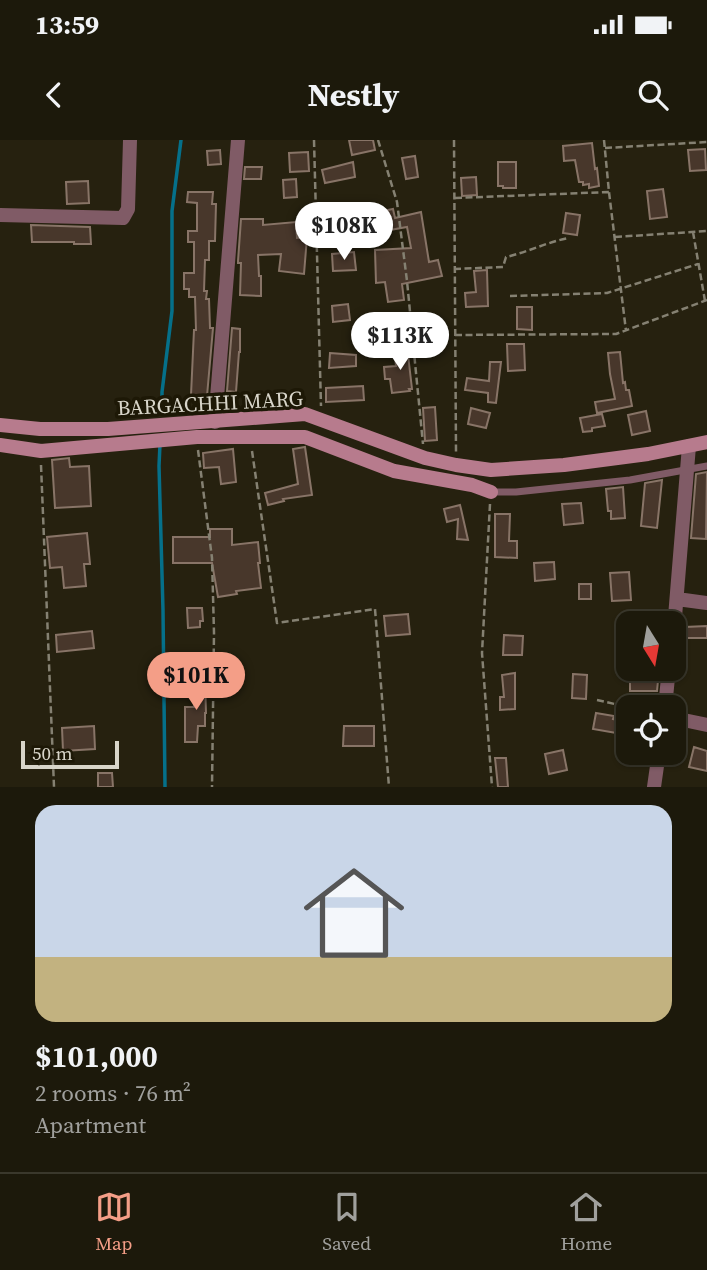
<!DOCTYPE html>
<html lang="en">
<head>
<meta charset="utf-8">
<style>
  :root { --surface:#1c190b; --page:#252214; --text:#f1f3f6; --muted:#a0a09d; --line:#3a382c; --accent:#f49e87 }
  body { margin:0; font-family:"Source Serif 4",serif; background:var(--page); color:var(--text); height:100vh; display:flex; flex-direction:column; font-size:26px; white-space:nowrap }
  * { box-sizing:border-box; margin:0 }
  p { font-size:23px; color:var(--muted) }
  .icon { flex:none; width:38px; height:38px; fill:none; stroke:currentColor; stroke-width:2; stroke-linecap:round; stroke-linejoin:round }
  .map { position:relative; height:647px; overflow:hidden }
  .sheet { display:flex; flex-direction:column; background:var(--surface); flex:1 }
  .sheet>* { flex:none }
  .needle { width:46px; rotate:169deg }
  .buttons { position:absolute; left:616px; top:471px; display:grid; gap:14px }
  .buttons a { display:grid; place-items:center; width:70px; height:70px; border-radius:14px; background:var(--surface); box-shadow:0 2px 5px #0004,0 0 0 2px var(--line); font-size:35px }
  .scale { position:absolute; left:21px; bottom:18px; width:98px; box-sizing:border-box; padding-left:7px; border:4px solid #d8d5c9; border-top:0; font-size:19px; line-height:24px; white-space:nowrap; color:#d8d5c9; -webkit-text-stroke:5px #1d1806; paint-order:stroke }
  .price { position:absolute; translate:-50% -60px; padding:0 16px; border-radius:24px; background:#fff; color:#222; font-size:23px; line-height:46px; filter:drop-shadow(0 2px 4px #0008) }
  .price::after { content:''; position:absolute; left:50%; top:42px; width:21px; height:16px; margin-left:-10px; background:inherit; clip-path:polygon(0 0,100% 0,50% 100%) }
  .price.active { background:var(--accent); color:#111 }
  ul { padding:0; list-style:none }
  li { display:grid; align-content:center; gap:14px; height:371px; padding:0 35px }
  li+li { border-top:2px solid var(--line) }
  li span { display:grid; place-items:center; height:217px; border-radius:21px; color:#555 }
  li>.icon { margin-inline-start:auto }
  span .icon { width:126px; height:126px; fill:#fffc; stroke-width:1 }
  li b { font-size:30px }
  .status { display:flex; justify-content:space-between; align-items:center; height:49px; padding:0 35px; background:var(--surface); direction:ltr }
  .status svg { height:19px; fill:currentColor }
  header { display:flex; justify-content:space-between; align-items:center; height:91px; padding:0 35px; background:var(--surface); font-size:32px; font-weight:700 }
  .menu { display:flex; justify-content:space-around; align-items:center; height:98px; border-top:2px solid var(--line); background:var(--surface); font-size:19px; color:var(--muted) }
  .menu a { display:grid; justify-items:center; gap:4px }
  .menu .active { color:var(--accent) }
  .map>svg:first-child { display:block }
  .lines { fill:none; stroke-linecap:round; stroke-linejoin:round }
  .stream { stroke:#05708a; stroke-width:3.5 }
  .building { fill:#48372b; stroke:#887467; stroke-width:2 }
  .path { stroke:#858172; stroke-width:2.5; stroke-dasharray:7 3.5; stroke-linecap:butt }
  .lane { stroke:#805b66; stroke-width:7 }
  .street { stroke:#805b66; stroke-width:14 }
  .secondary { stroke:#b77b8d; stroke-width:14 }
  .labels { text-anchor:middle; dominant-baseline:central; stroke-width:7; stroke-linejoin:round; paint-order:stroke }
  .street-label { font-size:21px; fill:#d8d5c9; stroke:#1d1806 }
</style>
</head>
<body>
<div class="status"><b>13:59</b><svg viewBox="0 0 49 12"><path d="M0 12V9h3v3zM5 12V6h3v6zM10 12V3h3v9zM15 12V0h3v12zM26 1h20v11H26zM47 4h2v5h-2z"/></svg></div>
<header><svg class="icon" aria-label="back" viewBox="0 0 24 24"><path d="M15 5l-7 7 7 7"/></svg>Nestly<svg class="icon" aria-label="search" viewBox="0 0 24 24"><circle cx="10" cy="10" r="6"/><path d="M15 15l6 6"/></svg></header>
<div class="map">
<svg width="707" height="647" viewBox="0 0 707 647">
  <rect width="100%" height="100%" fill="#26210f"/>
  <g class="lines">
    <!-- stream -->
    <path class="stream" d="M 162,271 L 162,252 L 172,171 L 172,71 L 181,0
      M 160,304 L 159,326 L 163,470 L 165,647"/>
  </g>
  <!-- building -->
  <path class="building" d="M 349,0 L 373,0 L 375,10 L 352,15 Z
    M 592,3 L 595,29 L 597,28 L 599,46 L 589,48 L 589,44 L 583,45 L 583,42 L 579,42 L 575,20 L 564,21 L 563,6 Z
    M 705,9 L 706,30 L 690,31 L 688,10 Z
    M 220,10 L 221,24 L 208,25 L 207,11 Z
    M 308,12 L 309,31 L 290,32 L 289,13 Z
    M 415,16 L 418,37 L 406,39 L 402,18 Z
    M 353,22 L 355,37 L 325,43 L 322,30 Z
    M 498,22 L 516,22 L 516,48 L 503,48 L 503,46 L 498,46 Z
    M 245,27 L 262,27 L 261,39 L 244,39 Z
    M 476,37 L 477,55 L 462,56 L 461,38 Z
    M 296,39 L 297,57 L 284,58 L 283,40 Z
    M 88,41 L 89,63 L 67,64 L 66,42 Z
    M 663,49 L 667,77 L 650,79 L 647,51 Z
    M 188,52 L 213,52 L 212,64 L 216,64 L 215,101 L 209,101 L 209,120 L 205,120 L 204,151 L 207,151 L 206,159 L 209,159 L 210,188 L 213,188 L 207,256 L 191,255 L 194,190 L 196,190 L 195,157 L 189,157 L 189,149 L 184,149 L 184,133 L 194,133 L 194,102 L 188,102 L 188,91 L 197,91 L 197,63 L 187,62 Z
    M 393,69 L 395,78 L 421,72 L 429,122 L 438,120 L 442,136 L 402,144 L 404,160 L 388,162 L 385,142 L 376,143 L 375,110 L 411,108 L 407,87 L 373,93 L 371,80 L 380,79 L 378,72 Z
    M 566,73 L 580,75 L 577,95 L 563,93 Z
    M 241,79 L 263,79 L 263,85 L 296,82 L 297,98 L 307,97 L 304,134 L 279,131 L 281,114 L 258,115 L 259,136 L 261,136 L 261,156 L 240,155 L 241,123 L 238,123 L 238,121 Z
    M 31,85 L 90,87 L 91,104 L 74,104 L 74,102 L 32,102 Z
    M 354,112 L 356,130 L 333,131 L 332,114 Z
    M 487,130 L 488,166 L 466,167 L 465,153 L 476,152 L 474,131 Z
    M 348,164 L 350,180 L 333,182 L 332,166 Z
    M 517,167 L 532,167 L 532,190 L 517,189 Z
    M 405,185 L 405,188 L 444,188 L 444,201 L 397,201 L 395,186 Z
    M 232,188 L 240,189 L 240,212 L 239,212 L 236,252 L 227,251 Z
    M 507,204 L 524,204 L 525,230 L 508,231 Z
    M 407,206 L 412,249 L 409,249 L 410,251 L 392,253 L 390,239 L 385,239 L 384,227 L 396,226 L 394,208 Z
    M 620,212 L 623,243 L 625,242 L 626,250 L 629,250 L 632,266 L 597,273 L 595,262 L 615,259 L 610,234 L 608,213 Z
    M 330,213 L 356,215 L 356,226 L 329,228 Z
    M 490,222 L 501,222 L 496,263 L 488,262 L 488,253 L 465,250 L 467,238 L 489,241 Z
    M 363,246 L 364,260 L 326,262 L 326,248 Z
    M 435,267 L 437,300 L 425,301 L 423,268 Z
    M 471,268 L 490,273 L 486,288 L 468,284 Z
    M 646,271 L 650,291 L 632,295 L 628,275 Z
    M 602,274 L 605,286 L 592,288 L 592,291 L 583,292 L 580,278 Z
    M 305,307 L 312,355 L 283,359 L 284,361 L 268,365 L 265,353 L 298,344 L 293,309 Z
    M 233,309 L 236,342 L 221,344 L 219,327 L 204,328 L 203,313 Z
    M 69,318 L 70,327 L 89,326 L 91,366 L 55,368 L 52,320 Z
    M 707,332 L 706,399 L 691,398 L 696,334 Z
    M 662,340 L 657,388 L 641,386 L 645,343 Z
    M 623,347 L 625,378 L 611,379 L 611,371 L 608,371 L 606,349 Z
    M 581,363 L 583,383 L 564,385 L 562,364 Z
    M 460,365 L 461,369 L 468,400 L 457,399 L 458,379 L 447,382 L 444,369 Z
    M 495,374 L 510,374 L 509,401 L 517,401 L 517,418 L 495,417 Z
    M 210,389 L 232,389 L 232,405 L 258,402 L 260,423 L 258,423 L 261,448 L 236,451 L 237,454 L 218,457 L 212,423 L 173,423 L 173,397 L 210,397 Z
    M 87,393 L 90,424 L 84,424 L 86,446 L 64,448 L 62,427 L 50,428 L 47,397 Z
    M 554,422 L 555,439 L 535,441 L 534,423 Z
    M 629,432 L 631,460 L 612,461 L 610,433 Z
    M 579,444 L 591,444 L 591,459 L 579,459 Z
    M 187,468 L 202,468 L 203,481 L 200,481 L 200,487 L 188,488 Z
    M 408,474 L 410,494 L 386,496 L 384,476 Z
    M 707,486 L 707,498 L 685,498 L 685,487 Z
    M 92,491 L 94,508 L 57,512 L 56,495 Z
    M 504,495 L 523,496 L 522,515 L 503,515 Z
    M 630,529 L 659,530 L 657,551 L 630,551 Z
    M 515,533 L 515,569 L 500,570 L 500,557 L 504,557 L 502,535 Z
    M 573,534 L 587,535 L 586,559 L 572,558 Z
    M 205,540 L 206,573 L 205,573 L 205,586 L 198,586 L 197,602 L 185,602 L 185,567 L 194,567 L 193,541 Z
    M 596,573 L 614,576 L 613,579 L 628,583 L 628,595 L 593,589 Z
    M 94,586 L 95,609 L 63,611 L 62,588 Z
    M 344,586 L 374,586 L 374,606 L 343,606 Z
    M 694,607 L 707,611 L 707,631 L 689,627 Z
    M 563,610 L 567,630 L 549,634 L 545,614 Z
    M 495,618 L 506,618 L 508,647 L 498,647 Z
    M 98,633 L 112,633 L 113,647 L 98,647 Z"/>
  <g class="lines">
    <!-- path -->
    <path class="path" d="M 314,0 L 321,266
      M 378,0 L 397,62 L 407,141 L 423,304
      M 454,0 L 456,312
      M 604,0 L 609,52 L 626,191
      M 605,8 L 707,2
      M 455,58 L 609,52
      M 693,92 L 705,161
      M 615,97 L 707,91
      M 454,129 L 503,127 L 506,117 C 528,112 547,102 569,98
      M 510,156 L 607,153 L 698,124
      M 455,195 L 616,194 L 707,160
      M 198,310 L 212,418 L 214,493 L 212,647
      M 252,311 L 277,483 L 375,469 L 389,647
      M 41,325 L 54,647
      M 490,364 L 482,513 L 492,647
      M 597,560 L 628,567"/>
    <!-- lane -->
    <path class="lane" d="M 491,352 L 516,352 L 630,340 L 707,326"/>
    <!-- street -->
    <path class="street" d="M 0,75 L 123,78 L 128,69 L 130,0
      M 215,282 L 238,0
      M 677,459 L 707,463
      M 674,489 L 689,306
      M 665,567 L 669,528
      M 674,578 L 707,585
      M 654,647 L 659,612"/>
    <!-- secondary -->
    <path class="secondary" d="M 0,285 L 40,289 L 108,289 L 305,274 L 425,318 L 456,325 L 491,330 L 564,325 L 648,314 L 707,302
      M 0,305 L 41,311 L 197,297 L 305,297 L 394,331 L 472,345 L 491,352"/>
  </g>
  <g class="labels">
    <!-- street labels -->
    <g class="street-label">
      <text transform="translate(210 263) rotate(-3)">BARGACHHI MARG</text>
    </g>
  </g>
</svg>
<div class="buttons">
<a><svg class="needle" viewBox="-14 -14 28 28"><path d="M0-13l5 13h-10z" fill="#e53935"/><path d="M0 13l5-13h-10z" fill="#a0a09d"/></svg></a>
<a><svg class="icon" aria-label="locate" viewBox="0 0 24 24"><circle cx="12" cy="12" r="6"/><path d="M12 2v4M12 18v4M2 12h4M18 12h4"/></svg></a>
</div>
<div class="scale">50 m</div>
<b class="price" style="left:344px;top:122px">$108K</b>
<b class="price" style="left:400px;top:232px">$113K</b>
<b class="price active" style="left:196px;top:572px">$101K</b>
</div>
<section class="sheet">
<ul>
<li><span style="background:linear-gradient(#c9d6e8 70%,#c2b280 0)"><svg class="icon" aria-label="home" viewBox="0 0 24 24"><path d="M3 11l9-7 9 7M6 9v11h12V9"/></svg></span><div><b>$101,000</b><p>2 rooms · 76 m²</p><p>Apartment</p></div></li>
</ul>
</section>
<nav class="menu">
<a class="active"><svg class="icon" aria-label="map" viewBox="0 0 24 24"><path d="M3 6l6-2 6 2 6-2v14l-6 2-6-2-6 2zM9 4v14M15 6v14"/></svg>Map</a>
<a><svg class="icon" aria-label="saved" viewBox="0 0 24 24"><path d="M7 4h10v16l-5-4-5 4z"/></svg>Saved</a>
<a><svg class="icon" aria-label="home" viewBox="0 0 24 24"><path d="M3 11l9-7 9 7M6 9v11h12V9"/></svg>Home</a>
</nav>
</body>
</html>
